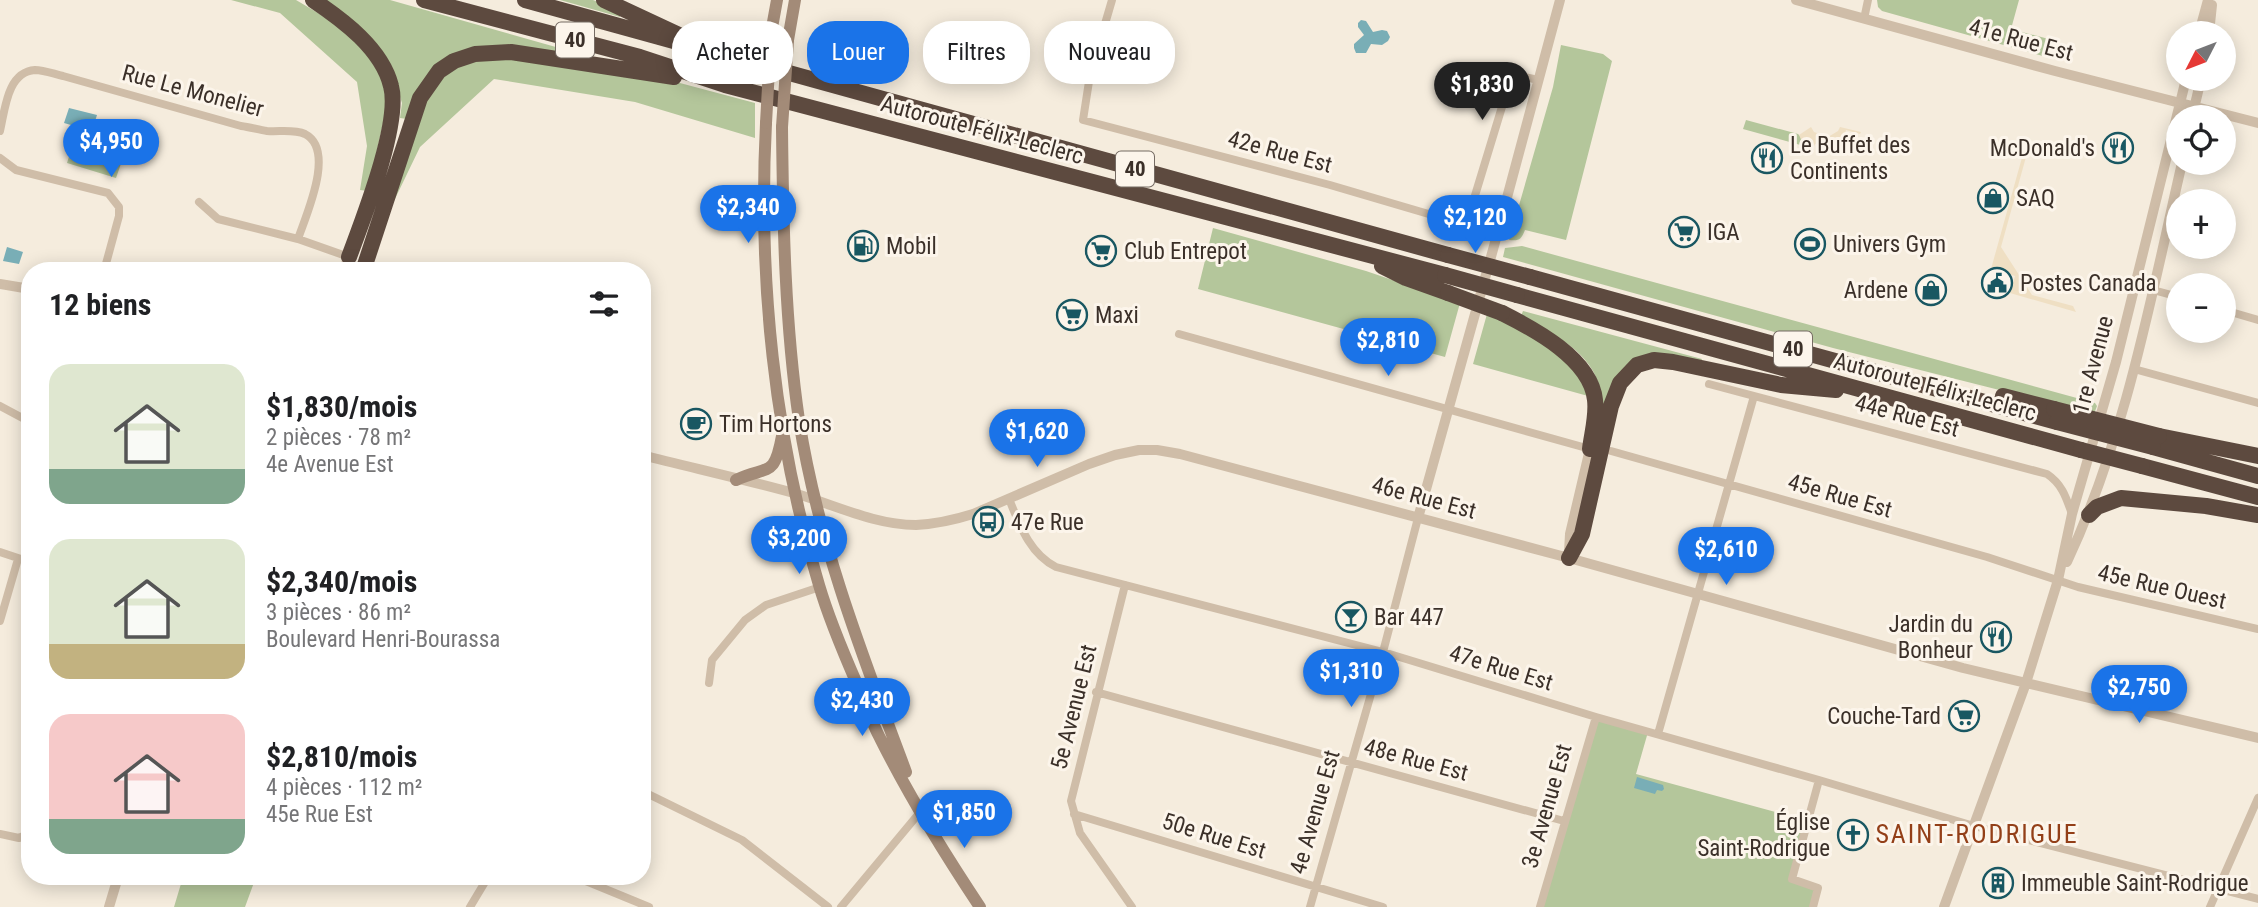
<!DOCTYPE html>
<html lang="fr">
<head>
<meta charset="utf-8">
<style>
  :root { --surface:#fff; --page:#f2f2f2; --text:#202124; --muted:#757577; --accent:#1a73e8 }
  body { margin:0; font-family:"Roboto Condensed",sans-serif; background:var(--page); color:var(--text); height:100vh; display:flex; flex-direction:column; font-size:26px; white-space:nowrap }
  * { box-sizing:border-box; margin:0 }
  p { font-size:23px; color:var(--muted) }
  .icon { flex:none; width:38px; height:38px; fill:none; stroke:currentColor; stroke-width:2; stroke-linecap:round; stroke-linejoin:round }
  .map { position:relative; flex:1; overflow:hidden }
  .side { position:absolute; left:21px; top:262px; width:630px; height:623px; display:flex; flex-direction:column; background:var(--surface); border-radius:28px; box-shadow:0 4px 18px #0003 }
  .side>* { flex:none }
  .guide { position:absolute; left:672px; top:21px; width:665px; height:63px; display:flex; gap:14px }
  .needle { width:46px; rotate:228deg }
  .fabs { position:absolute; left:2166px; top:21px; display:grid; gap:14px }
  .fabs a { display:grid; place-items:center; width:70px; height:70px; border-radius:50%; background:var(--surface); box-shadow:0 4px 18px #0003; font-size:35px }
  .price { position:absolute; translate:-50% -60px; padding:0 16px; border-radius:24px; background:var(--accent); color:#fff; font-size:23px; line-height:46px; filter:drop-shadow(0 2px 4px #0008) }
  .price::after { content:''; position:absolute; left:50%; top:42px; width:21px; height:16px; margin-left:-10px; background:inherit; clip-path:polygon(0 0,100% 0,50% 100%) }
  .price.active { background:#222; color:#fff }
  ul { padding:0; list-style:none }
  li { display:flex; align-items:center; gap:21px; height:175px; padding:0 28px }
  li span { display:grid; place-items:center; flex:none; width:196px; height:140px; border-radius:21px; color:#555 }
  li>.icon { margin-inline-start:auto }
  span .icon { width:84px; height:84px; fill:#fffc; stroke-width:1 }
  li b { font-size:30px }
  h2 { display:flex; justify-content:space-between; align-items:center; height:84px; padding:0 28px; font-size:30px }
  .chip { padding:0 24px; border-radius:28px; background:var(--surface); box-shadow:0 4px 18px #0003; font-size:24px; line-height:63px }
  .chip.active { background:var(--accent); color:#fff }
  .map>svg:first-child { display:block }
  .green { fill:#b4c69b }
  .plaza { fill:#efdfc3 }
  .water { fill:#79aeb6 }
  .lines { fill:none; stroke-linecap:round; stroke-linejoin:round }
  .minor { stroke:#cfbda8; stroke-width:8 }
  .tertiary { stroke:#cfbda8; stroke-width:10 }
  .secondary { stroke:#a38b78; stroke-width:12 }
  .motorway { stroke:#5d4a3f; stroke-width:16 }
  .secondary-bridge { stroke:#a38b78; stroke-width:12 }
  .motorway-bridge { stroke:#5d4a3f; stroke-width:16 }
  .labels { text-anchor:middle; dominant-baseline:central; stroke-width:6; stroke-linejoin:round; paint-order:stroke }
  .shield { fill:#fcf5eb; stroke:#756b63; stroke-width:2 }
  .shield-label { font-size:21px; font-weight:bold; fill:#3b3029 }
  .street-label { font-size:23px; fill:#3b3029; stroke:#fcf5eb }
  .poi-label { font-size:23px; fill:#3b3029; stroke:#fcf5eb; text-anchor:start }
  .quarter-label { font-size:26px; letter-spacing:2px; fill:#933f18; stroke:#fcf5eb }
</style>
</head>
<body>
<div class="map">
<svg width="2258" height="907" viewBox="0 0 2258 907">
  <rect width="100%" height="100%" fill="#f5ecdd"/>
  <!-- green -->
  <path class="green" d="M 231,0 L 296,0 L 340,26 L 363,47 L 386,85 L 387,105 L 368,191 L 360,190 L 367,146 L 357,82 L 280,13 Z
    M 322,0 L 390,0 L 577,53 L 577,58 L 466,51 L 407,119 L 400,118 L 402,103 L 392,72 Z
    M 560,0 L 593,0 L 621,11 L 620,17 Z
    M 1877,0 L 2019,0 L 2011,29 L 2056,41 L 2050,58 L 1882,11 L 1878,7 Z
    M 1561,45 L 1603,54 L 1612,61 L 1566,240 L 1525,230 C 1521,240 1519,241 1509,240 L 1553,87 Z
    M 495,55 L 650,75 L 755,103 L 755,138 L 635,102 L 494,79 L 420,147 L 393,203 L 421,105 L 454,65 Z
    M 1746,120 L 1798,134 L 1801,137 L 1804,146 L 1743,129 Z
    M 74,140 L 124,155 L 116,178 L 67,163 Z
    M 1213,228 L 1366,271 L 1460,303 L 1445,357 L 1198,289 Z
    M 1522,246 L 2095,403 L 2097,406 L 2094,414 L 1833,348 L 1503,257 L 1505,248 Z
    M 1523,311 L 1702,359 L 1701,362 L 1634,364 L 1602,423 C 1601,412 1601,400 1600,390 C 1593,351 1550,333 1521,316 Z
    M 1487,314 L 1540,339 L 1582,376 L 1588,396 L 1473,364 Z
    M 1596,717 L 1648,732 L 1636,774 L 1808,821 L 1792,879 L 1818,888 L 1813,907 L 1540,907 Z
    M 183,877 L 256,877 L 245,907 L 174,907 Z"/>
  <!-- plaza -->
  <path class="plaza" d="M 1811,127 L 1814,132 L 1828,137 L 1838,131 L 1840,127 L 1861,132 L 1860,134 L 1846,130 L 1842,143 L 1831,140 L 1825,146 L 1815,144 L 1813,148 L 1804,146 L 1799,135 Z
    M 2023,154 L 2026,157 L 2001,247 L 2032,295 L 2073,306 L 2076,312 L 2010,293 L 2015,276 L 1991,269 Z"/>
  <!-- water -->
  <path class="water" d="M 1361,20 L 1366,21 L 1373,32 L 1382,30 L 1387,31 L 1390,37 L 1388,41 L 1382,45 L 1371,44 L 1366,53 L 1356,53 L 1354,48 L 1354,44 L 1364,35 L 1358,27 L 1358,23 Z
    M 69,108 L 97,115 L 92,131 L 64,123 Z
    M 7,247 L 23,252 L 19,264 L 3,261 Z
    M 1637,777 L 1663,785 L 1664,789 L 1662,791 L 1657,790 L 1655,794 L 1634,788 Z"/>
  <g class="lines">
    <!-- minor -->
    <path class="minor" d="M 1112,0 L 1090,75 L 1083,120 L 1330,185 L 1466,225 L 1512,74 L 1538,80
      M 1864,19 L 1868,0
      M 0,131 C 5,110 7,72 35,70 C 44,70 54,74 63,76 L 241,126 C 250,127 259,130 267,131 C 279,132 294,129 305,134 C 336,150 306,215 298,239
      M 0,158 L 16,170 L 108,193 L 119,207 L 119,216 L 104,271
      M 199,202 L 218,219 L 298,239 L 349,257
      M 2153,290 L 2179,297
      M 2224,310 L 2258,320
      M 1179,334 L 1590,449
      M 2134,369 L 2258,403
      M 1709,384 L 2047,474 C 2062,484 2066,497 2072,514
      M 0,406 L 30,422
      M 1611,451 L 1987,557 L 2078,587 L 2258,629
      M 1009,499 C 1020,526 1030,554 1056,567 L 1383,652 L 1596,717 L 1819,780 L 1974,826 L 2258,899
      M 0,552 L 30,562
      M 1125,585 L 1071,801 L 1080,833 L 1132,907
      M 0,621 L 18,559
      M 709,683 L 712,660 L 745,620 L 766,605 L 820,587
      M 1096,692 L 1564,821
      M 1658,734 L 1754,396
      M 642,791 L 742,840 L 828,907
      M 1074,814 L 1383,907
      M 0,834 L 19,838 L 30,833
      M 576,877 L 649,907
      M 470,907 L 488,877
      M 841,907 L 921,811
      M 1310,907 L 1383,652 L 1418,518
      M 1540,907 L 1596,717
      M 1813,907 L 1818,888 L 1792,879 L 1819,780
      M 2210,907 L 2258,798"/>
    <!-- tertiary -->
    <path class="tertiary" d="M 1796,0 L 2055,71 L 2258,123
      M 2199,33 L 2208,0
      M 2209,33 L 2212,5
      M 2192,117 L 2201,79
      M 343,271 L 349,257
      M 0,284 L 30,289
      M 642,455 C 693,468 747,480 797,494 C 835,505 875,525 916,525 C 935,524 954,520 973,514 L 1089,464 L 1115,455 L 1139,450 L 1157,450 L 1180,454 L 1569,558 L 1963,668 L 2258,738
      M 1418,518 L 1494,246 L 1560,0
      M 1569,552 L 1570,534 L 1590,449
      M 2067,562 C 2126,436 2151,297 2182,163
      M 109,907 L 118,877
      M 1944,907 L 2026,683 L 2058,580 L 2072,514 L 2116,362 L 2186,79"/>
    <!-- secondary -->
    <path class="secondary" d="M 771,33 L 777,0
      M 788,40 L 795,0
      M 766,123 C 758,278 774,437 819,585 C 829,619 843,652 857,684 C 865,702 871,721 880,738 C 909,796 944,853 980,907
      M 782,127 C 783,225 785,324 799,420 C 818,542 863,657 906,772
      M 736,480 C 768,465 774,479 782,436"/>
    <!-- motorway -->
    <path class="motorway" d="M 313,0 C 343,20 382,49 391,86 C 401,123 363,219 349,257
      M 424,0 L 640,57 L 725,85 L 1445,275
      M 525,0 L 1448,255
      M 604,0 L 679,35
      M 1382,266 L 1406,278 L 1448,293
      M 363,271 L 420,98 L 439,71 L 454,61 L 475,54 L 511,52 L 674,77
      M 1530,277 L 2057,422
      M 1517,295 L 2081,450
      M 1502,313 C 1534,329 1591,359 1595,400 C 1597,415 1592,433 1590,449
      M 2003,396 L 2054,409
      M 2159,436 L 2258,456
      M 2153,447 L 2258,476
      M 2142,466 L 2258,497
      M 2089,515 L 2097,507 L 2121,498 L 2206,506 L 2258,515
      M 1569,558 L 1582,534 L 1611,406 L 1620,383 L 1637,365 L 1654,360 L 1673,362 L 1781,385 L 1836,390"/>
    <!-- secondary-bridge -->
    <path class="secondary-bridge" d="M 766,123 L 771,33
      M 782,127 L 788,40"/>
    <!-- motorway-bridge -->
    <path class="motorway-bridge" d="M 1448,255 L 1530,277
      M 1445,275 L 1517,295
      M 1448,293 L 1502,313
      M 2054,409 L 2159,436
      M 2057,422 L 2153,447
      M 2081,450 L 2142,466"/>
  </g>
  <!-- icons -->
  <defs>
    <g id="restaurant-ring" transform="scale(1.575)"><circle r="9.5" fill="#fcf5eb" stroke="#195762" stroke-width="1.5"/><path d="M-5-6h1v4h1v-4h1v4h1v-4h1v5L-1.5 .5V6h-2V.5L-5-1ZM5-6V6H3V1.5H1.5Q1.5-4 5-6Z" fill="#195762"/></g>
    <g id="shop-ring" transform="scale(1.575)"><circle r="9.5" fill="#fcf5eb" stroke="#195762" stroke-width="1.5"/><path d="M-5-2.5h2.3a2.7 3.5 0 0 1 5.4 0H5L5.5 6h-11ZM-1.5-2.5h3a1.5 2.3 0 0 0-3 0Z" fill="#195762"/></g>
    <g id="supermarket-ring" transform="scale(1.575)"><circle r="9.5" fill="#fcf5eb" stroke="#195762" stroke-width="1.5"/><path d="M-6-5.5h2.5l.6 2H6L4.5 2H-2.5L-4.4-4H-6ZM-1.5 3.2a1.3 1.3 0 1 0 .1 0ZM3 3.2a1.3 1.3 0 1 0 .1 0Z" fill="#195762"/></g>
    <g id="stadium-ring" transform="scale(1.575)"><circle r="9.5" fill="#fcf5eb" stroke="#195762" stroke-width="1.5"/><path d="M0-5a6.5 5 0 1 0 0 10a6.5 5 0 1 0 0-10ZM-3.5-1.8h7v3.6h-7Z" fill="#195762"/></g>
    <g id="fuel-ring" transform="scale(1.575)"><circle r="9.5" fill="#fcf5eb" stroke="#195762" stroke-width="1.5"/><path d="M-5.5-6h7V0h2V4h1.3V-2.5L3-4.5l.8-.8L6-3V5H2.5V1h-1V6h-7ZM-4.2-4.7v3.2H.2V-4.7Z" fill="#195762"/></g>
    <g id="civic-ring" transform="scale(1.575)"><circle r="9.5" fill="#fcf5eb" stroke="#195762" stroke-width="1.5"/><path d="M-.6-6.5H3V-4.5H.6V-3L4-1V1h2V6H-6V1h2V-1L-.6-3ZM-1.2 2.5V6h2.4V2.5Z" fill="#195762"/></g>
    <g id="cafe-ring" transform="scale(1.575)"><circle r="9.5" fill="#fcf5eb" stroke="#195762" stroke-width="1.5"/><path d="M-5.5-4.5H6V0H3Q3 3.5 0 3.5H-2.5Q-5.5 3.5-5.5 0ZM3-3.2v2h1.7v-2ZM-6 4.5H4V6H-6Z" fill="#195762"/></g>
    <g id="bus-ring" transform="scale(1.575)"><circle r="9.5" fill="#fcf5eb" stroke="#195762" stroke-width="1.5"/><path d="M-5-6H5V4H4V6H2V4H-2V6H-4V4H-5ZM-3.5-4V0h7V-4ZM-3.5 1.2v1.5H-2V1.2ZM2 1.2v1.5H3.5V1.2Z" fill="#195762"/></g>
    <g id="bar-ring" transform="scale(1.575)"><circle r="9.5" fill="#fcf5eb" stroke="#195762" stroke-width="1.5"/><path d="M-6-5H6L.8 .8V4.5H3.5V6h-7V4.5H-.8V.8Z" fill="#195762"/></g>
    <g id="church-ring" transform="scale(1.575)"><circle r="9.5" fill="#fcf5eb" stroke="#195762" stroke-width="1.5"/><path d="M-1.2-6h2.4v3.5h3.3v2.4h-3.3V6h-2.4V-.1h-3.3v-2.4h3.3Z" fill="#195762"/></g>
    <g id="building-ring" transform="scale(1.575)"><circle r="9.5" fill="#fcf5eb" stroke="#195762" stroke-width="1.5"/><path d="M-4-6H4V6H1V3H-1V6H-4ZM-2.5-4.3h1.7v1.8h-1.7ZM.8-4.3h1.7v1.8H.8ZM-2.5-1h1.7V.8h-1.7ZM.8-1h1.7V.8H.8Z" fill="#195762"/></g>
  </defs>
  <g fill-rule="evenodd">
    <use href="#restaurant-ring" x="2118" y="148"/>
    <use href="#restaurant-ring" x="1767" y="158"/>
    <use href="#shop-ring" x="1993" y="198"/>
    <use href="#supermarket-ring" x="1684" y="232"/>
    <use href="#stadium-ring" x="1810" y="244"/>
    <use href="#fuel-ring" x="863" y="246"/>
    <use href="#supermarket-ring" x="1101" y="251"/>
    <use href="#civic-ring" x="1997" y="283"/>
    <use href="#shop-ring" x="1931" y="290"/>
    <use href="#supermarket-ring" x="1072" y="315"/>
    <use href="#cafe-ring" x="696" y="424"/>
    <use href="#bus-ring" x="988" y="522"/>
    <use href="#bar-ring" x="1351" y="617"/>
    <use href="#restaurant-ring" x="1996" y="637"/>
    <use href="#supermarket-ring" x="1964" y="716"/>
    <use href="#church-ring" x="1853" y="835"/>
    <use href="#building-ring" x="1998" y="883"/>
  </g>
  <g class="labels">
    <!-- shield labels -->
    <g class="shield">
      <rect x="556" y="22.5" width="38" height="35" rx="5"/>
      <rect x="1116" y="151.5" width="38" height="35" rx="5"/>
      <rect x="1774" y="331.5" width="38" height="35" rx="5"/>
    </g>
    <g class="shield-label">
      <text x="575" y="40">40</text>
      <text x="1135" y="169">40</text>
      <text x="1793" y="349">40</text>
    </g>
    <!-- street labels -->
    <g class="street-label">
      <text transform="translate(2021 40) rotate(15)">41e Rue Est</text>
      <text transform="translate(193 91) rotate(15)">Rue Le Monelier</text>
      <text transform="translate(982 130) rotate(15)">Autoroute Félix-Leclerc</text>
      <text transform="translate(1280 152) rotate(15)">42e Rue Est</text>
      <text transform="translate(2093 365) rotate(-75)">1re Avenue</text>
      <text transform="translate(1935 387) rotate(15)">Autoroute Félix-Leclerc</text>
      <text transform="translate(1907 416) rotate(15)">44e Rue Est</text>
      <text transform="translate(1840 496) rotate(16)">45e Rue Est</text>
      <text transform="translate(1424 498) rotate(15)">46e Rue Est</text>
      <text transform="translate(2162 587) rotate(13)">45e Rue Ouest</text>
      <text transform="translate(1501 668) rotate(17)">47e Rue Est</text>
      <text transform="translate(1074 707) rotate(-76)">5e Avenue Est</text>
      <text transform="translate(1416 760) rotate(15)">48e Rue Est</text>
      <text transform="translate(1547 806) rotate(-74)">3e Avenue Est</text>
      <text transform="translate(1315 812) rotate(-74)">4e Avenue Est</text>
      <text transform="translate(1214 836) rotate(17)">50e Rue Est</text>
    </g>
    <!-- poi labels -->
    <g class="poi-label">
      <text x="1790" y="145">Le Buffet des<tspan x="1790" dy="26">Continents</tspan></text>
      <text x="2095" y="148" text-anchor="end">McDonald's</text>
      <text x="2016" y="198">SAQ</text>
      <text x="1707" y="232">IGA</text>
      <text x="1833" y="244">Univers Gym</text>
      <text x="886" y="246">Mobil</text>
      <text x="1124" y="251">Club Entrepot</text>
      <text x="2020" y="283">Postes Canada</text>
      <text x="1908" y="290" text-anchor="end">Ardene</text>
      <text x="1095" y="315">Maxi</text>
      <text x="719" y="424">Tim Hortons</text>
      <text x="1011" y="522">47e Rue</text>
      <text x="1374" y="617">Bar 447</text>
      <text x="1973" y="624" text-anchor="end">Jardin du<tspan x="1973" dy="26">Bonheur</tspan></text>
      <text x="1941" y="716" text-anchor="end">Couche-Tard</text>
      <text x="1830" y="822" text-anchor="end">Église<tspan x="1830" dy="26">Saint-Rodrigue</tspan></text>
      <text x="2021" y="883">Immeuble Saint-Rodrigue</text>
    </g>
    <!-- quarter labels -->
    <g class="quarter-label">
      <text x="1977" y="834">SAINT-RODRIGUE</text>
    </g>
  </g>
</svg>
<div class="fabs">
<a><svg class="needle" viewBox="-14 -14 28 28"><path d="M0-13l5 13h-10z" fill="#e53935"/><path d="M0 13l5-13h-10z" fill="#757577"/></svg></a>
<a><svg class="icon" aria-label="locate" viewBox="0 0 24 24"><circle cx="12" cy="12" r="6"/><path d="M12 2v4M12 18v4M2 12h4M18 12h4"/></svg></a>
<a>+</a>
<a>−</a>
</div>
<b class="price active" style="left:1482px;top:122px">$1,830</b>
<b class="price" style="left:111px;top:179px">$4,950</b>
<b class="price" style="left:748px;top:245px">$2,340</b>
<b class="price" style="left:1475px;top:255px">$2,120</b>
<b class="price" style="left:1388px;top:378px">$2,810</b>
<b class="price" style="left:1037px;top:469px">$1,620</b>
<b class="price" style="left:799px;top:576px">$3,200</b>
<b class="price" style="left:1726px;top:587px">$2,610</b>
<b class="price" style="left:1351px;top:709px">$1,310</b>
<b class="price" style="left:2139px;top:725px">$2,750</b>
<b class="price" style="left:862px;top:738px">$2,430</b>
<b class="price" style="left:964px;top:850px">$1,850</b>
<div class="guide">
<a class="chip">Acheter</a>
<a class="chip active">Louer</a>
<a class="chip">Filtres</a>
<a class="chip">Nouveau</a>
</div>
<section class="side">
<h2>12 biens<svg class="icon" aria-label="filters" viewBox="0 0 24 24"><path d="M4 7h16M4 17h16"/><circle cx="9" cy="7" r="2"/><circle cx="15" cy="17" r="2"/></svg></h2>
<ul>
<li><span style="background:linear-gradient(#dfe7d0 75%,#7fa58c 0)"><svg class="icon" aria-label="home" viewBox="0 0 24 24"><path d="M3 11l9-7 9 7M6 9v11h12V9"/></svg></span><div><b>$1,830/mois</b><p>2 pièces · 78 m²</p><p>4e Avenue Est</p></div></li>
<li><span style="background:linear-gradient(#dfe7d0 75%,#c2b280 0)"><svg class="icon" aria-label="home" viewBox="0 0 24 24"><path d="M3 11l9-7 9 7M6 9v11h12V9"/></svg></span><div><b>$2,340/mois</b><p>3 pièces · 86 m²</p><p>Boulevard Henri-Bourassa</p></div></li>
<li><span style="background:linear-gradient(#f6c9c9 75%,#7fa58c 0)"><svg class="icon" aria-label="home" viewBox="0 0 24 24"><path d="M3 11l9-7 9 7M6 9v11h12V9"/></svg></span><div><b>$2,810/mois</b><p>4 pièces · 112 m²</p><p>45e Rue Est</p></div></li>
</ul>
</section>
</div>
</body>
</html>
